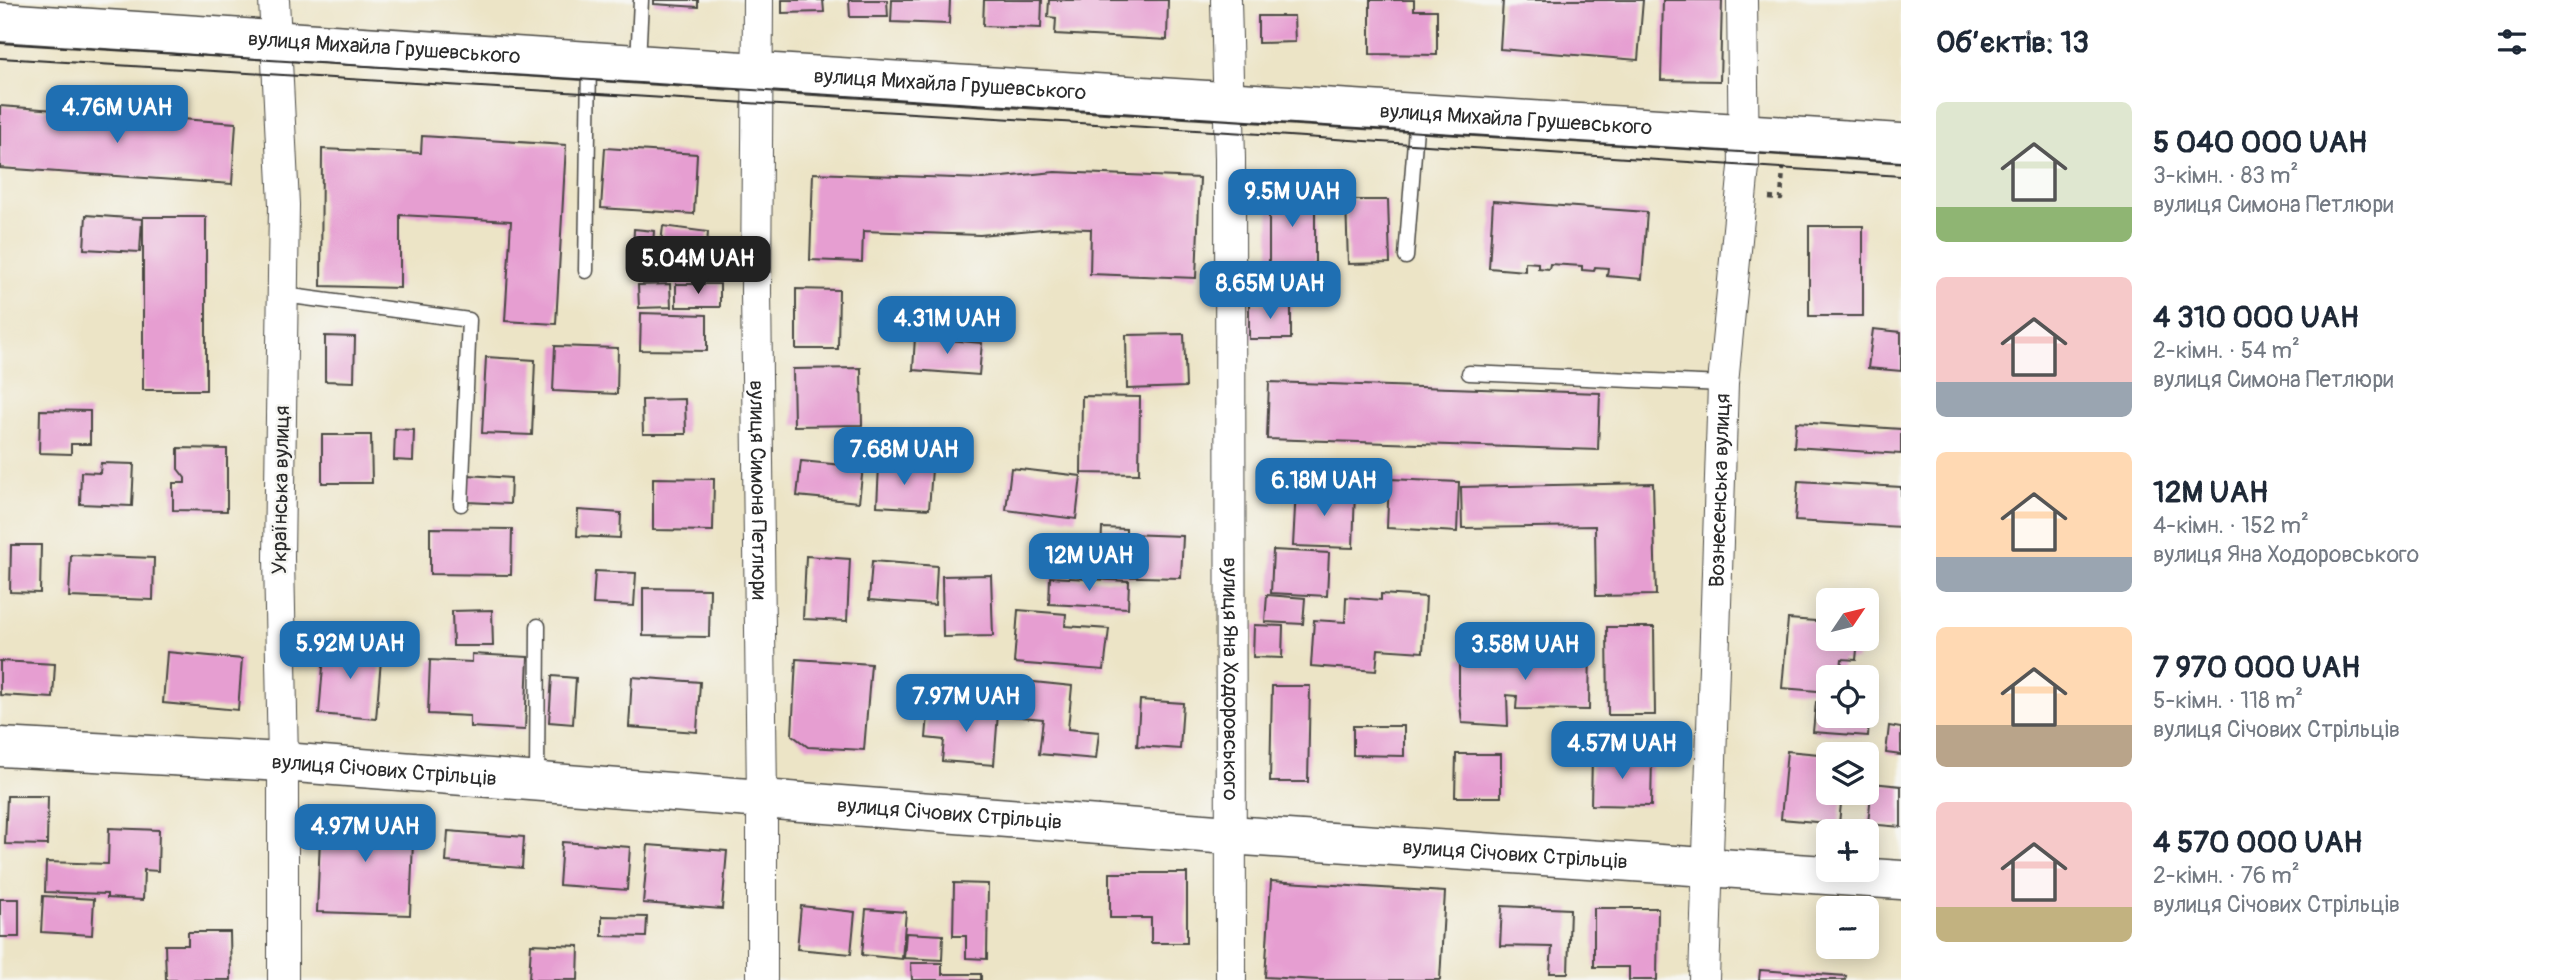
<!DOCTYPE html>
<html lang="uk">
<head>
<meta charset="utf-8">
<style>
  :root { --surface:#fff; --page:#f6f6f7; --text:#1f2937; --muted:#747a83; --accent:#1f6fb2 }
  body { margin:0; font-family:Pangolin,sans-serif; background:var(--page); color:var(--text); height:100vh; display:flex; flex-direction:column; font-size:26px; white-space:nowrap }
  * { box-sizing:border-box; margin:0 }
  p { font-size:23px; color:var(--muted) }
  .icon { flex:none; width:38px; height:38px; fill:none; stroke:currentColor; stroke-width:2; stroke-linecap:round; stroke-linejoin:round }
  .map { position:relative; flex:1; overflow:hidden }
  .sheet { display:flex; flex-direction:column; background:var(--surface); width:665px }
  .sheet>* { flex:none }
  .needle { width:46px; rotate:55deg }
  .buttons { position:absolute; left:1816px; top:588px; display:grid; gap:14px }
  .buttons a { display:grid; place-items:center; width:63px; height:63px; border-radius:10px; background:var(--surface); box-shadow:0 4px 18px #0003; font-size:35px }
  .price { position:absolute; translate:-50% -60px; padding:0 16px; border-radius:14px; background:var(--accent); color:#fff; font-size:23px; line-height:46px; filter:drop-shadow(0 2px 4px #0008) }
  .price::after { content:''; position:absolute; left:50%; top:42px; width:21px; height:16px; margin-left:-10px; background:inherit; clip-path:polygon(0 0,100% 0,50% 100%) }
  .price.current { background:#222; color:#fff }
  ul { padding:0; list-style:none }
  li { display:flex; align-items:center; gap:21px; height:175px; padding:0 35px }
  li span { display:grid; place-items:center; flex:none; width:196px; height:140px; border-radius:10px; color:#555 }
  li>.icon { margin-inline-start:auto }
  span .icon { width:84px; height:84px; fill:#fffc; stroke-width:1 }
  li b { font-size:30px }
  h2 { display:flex; justify-content:space-between; align-items:center; height:84px; padding:0 35px; font-size:30px }
  main { display:flex; flex:1; min-height:0 }
  .map>svg:first-child { display:block }
  .building { fill:#e69ed1 }
  .lines { fill:none; stroke-linecap:round; stroke-linejoin:round }
  .lane-casing { stroke:#484742; stroke-width:17 }
  .street-casing { stroke:#484742; stroke-width:32 }
  .primary-casing { stroke:#484742; stroke-width:41 }
  .path { stroke:#484742; stroke-width:4.5; stroke-dasharray:5 5; stroke-linecap:butt }
  .lane { stroke:#fff; stroke-width:14 }
  .street { stroke:#fff; stroke-width:30 }
  .primary { stroke:#fff; stroke-width:38 }
  .tram { stroke:#2b2b2b; stroke-width:2 }
  .labels { text-anchor:middle; dominant-baseline:central; stroke-width:5; stroke-linejoin:round; paint-order:stroke }
  .street-label { font-size:21px; fill:#2b2b2b; stroke:#f6f6f2 }
</style>
</head>
<body>
<main>
<div class="map">
<svg width="1901" height="980" viewBox="0 0 1901 980">
  <rect width="100%" height="100%" fill="#f6f6f2"/>
  <filter id="ink" filterUnits="userSpaceOnUse"><feTurbulence type="fractalNoise" baseFrequency=".0143" numOctaves="2"/><feDisplacementMap in="SourceGraphic" scale="14" xChannelSelector="R" yChannelSelector="G"/><feConvolveMatrix kernelMatrix="1 2 1 2 8 2 1 2 1" color-interpolation-filters="sRGB"/></filter>
  <filter id="wash" filterUnits="userSpaceOnUse"><feTurbulence type="fractalNoise" baseFrequency=".00686" numOctaves="4" result="noise"/><feDisplacementMap in="SourceGraphic" scale="28" xChannelSelector="R" yChannelSelector="G"/><feGaussianBlur stdDeviation="1.57" result="paint"/><feColorMatrix in="noise" values="0 0 0 0 0 0 0 0 0 0 0 0 0 0 0 0 0 1.4 0 .05"/><feComposite in="paint" operator="in"/></filter>
  <g filter="url(#wash)">
    <rect width="100%" height="100%" fill="#ece4c6"/>
    <g id="blocks">
      <!-- building -->
      <path class="building" d="M 654,0 L 698,0 L 698,7 L 654,4 Z
        M 782,0 L 823,0 L 824,12 L 782,13 Z
        M 849,0 L 887,0 L 888,17 L 850,17 Z
        M 892,0 L 950,0 L 949,24 L 891,22 Z
        M 984,0 L 1042,0 L 1041,28 L 983,26 Z
        M 1049,0 L 1168,0 L 1167,40 L 1055,34 L 1056,18 L 1048,17 Z
        M 1370,0 L 1414,0 L 1414,10 L 1437,10 L 1437,55 L 1370,54 Z
        M 1503,0 L 1643,0 L 1638,60 L 1500,49 Z
        M 1663,0 L 1722,0 L 1720,81 L 1661,80 Z
        M 1258,16 L 1294,16 L 1295,42 L 1258,43 Z
        M 0,106 L 236,123 L 232,184 L 0,168 Z
        M 422,136 L 566,145 L 556,324 L 505,321 L 511,221 L 400,215 L 400,288 L 321,286 L 322,149 L 421,153 Z
        M 605,148 L 697,154 L 694,214 L 601,208 Z
        M 1055,172 L 1200,178 L 1196,278 L 1090,274 L 1091,229 L 1053,228 L 980,235 L 863,231 L 862,262 L 810,260 L 813,173 L 983,179 Z
        M 1269,194 L 1315,194 L 1315,265 L 1269,265 Z
        M 1346,200 L 1388,200 L 1390,263 L 1348,264 Z
        M 1493,201 L 1647,212 L 1642,279 L 1607,276 L 1608,268 L 1595,267 L 1594,271 L 1582,270 L 1582,266 L 1550,264 L 1549,269 L 1538,268 L 1538,263 L 1525,262 L 1525,271 L 1489,268 Z
        M 86,215 L 142,219 L 140,252 L 84,249 Z
        M 143,217 L 206,217 L 206,390 L 143,390 Z
        M 663,226 L 708,232 L 706,257 L 660,252 Z
        M 1809,226 L 1863,226 L 1863,316 L 1809,316 Z
        M 634,229 L 654,231 L 652,257 L 633,255 Z
        M 670,284 L 671,307 L 639,308 L 638,285 Z
        M 676,284 L 720,284 L 720,307 L 676,307 Z
        M 796,289 L 839,290 L 838,349 L 796,349 Z
        M 1291,303 L 1291,339 L 1249,339 L 1249,304 Z
        M 641,313 L 707,315 L 707,351 L 640,350 Z
        M 1873,329 L 1901,332 L 1901,371 L 1868,368 Z
        M 1184,334 L 1186,387 L 1127,389 L 1126,335 Z
        M 325,336 L 355,337 L 354,382 L 325,381 Z
        M 915,337 L 982,343 L 979,375 L 913,370 Z
        M 555,346 L 618,348 L 617,394 L 553,391 Z
        M 486,357 L 535,360 L 532,435 L 482,433 Z
        M 861,368 L 862,425 L 794,426 L 793,369 Z
        M 1269,382 L 1600,393 L 1598,450 L 1267,439 Z
        M 1082,396 L 1140,397 L 1139,474 L 1081,473 Z
        M 685,399 L 686,434 L 643,434 L 642,400 Z
        M 40,410 L 90,411 L 90,444 L 71,444 L 71,454 L 39,453 Z
        M 1796,422 L 1901,429 L 1901,454 L 1794,447 Z
        M 395,429 L 414,430 L 413,461 L 394,460 Z
        M 322,435 L 371,435 L 372,483 L 322,483 Z
        M 178,448 L 227,449 L 227,511 L 173,510 L 173,483 L 185,483 L 185,478 L 178,469 Z
        M 801,461 L 863,467 L 859,502 L 797,496 Z
        M 101,463 L 134,464 L 132,506 L 80,504 L 81,472 L 100,473 Z
        M 879,466 L 932,469 L 929,509 L 877,506 Z
        M 1011,468 L 1081,476 L 1076,519 L 1006,510 Z
        M 468,475 L 511,478 L 510,504 L 467,502 Z
        M 653,478 L 714,479 L 713,531 L 653,530 Z
        M 1389,479 L 1459,482 L 1457,532 L 1387,528 Z
        M 1798,481 L 1901,487 L 1901,527 L 1795,521 Z
        M 1653,483 L 1656,595 L 1596,596 L 1595,526 L 1462,528 L 1461,487 Z
        M 1296,488 L 1355,491 L 1353,548 L 1293,546 Z
        M 578,510 L 621,513 L 620,538 L 577,536 Z
        M 430,528 L 512,529 L 511,575 L 430,574 Z
        M 1102,528 L 1126,529 L 1126,534 L 1183,536 L 1181,578 L 1100,576 Z
        M 11,545 L 41,545 L 40,593 L 10,592 Z
        M 1273,550 L 1329,553 L 1327,596 L 1271,593 Z
        M 71,555 L 154,558 L 153,600 L 69,597 Z
        M 806,556 L 850,559 L 847,621 L 803,619 Z
        M 872,561 L 937,566 L 935,605 L 869,600 Z
        M 595,571 L 636,573 L 634,606 L 593,604 Z
        M 991,575 L 993,636 L 943,637 L 942,576 Z
        M 1050,577 L 1129,581 L 1128,608 L 1049,604 Z
        M 643,588 L 710,589 L 709,637 L 643,636 Z
        M 1381,594 L 1426,597 L 1423,652 L 1378,649 L 1376,671 L 1311,666 L 1314,620 L 1345,622 L 1346,597 L 1381,600 Z
        M 1267,595 L 1305,598 L 1303,624 L 1265,622 Z
        M 492,610 L 493,646 L 453,646 L 452,611 Z
        M 1018,610 L 1066,614 L 1065,626 L 1109,629 L 1104,670 L 1014,663 Z
        M 1788,619 L 1829,622 L 1829,639 L 1858,639 L 1856,660 L 1842,659 L 1840,677 L 1829,677 L 1829,692 L 1782,688 Z
        M 1254,625 L 1283,626 L 1282,658 L 1253,657 Z
        M 1607,627 L 1654,627 L 1655,715 L 1608,715 Z
        M 1517,642 L 1590,643 L 1589,710 L 1516,709 L 1517,696 L 1507,695 L 1508,726 L 1462,723 L 1459,695 L 1459,658 L 1517,659 Z
        M 325,643 L 382,648 L 376,719 L 319,714 Z
        M 167,652 L 242,659 L 238,710 L 163,703 Z
        M 472,654 L 528,657 L 525,730 L 470,727 L 470,716 L 428,714 L 430,660 L 472,662 Z
        M 796,659 L 871,664 L 864,750 L 808,747 L 792,735 Z
        M 0,661 L 55,664 L 53,698 L 0,695 Z
        M 552,676 L 576,678 L 573,724 L 549,722 Z
        M 632,677 L 700,682 L 697,732 L 629,727 Z
        M 1014,680 L 1072,686 L 1068,729 L 1099,732 L 1096,759 L 1039,754 L 1043,719 L 1011,716 Z
        M 1272,686 L 1310,686 L 1308,782 L 1270,782 Z
        M 1140,700 L 1183,703 L 1180,749 L 1137,746 Z
        M 1816,702 L 1829,703 L 1829,716 L 1867,716 L 1867,707 L 1870,707 L 1868,736 L 1813,732 Z
        M 958,703 L 987,705 L 987,712 L 998,713 L 994,765 L 942,761 L 944,740 L 926,738 L 928,714 L 957,717 Z
        M 1353,726 L 1404,726 L 1404,756 L 1353,755 Z
        M 1889,726 L 1901,728 L 1901,755 L 1886,753 Z
        M 1787,751 L 1829,755 L 1829,793 L 1842,793 L 1839,824 L 1781,819 Z
        M 1456,754 L 1501,754 L 1501,797 L 1455,797 Z
        M 1592,756 L 1652,757 L 1651,806 L 1591,805 Z
        M 1872,783 L 1901,786 L 1901,827 L 1868,824 Z
        M 7,796 L 48,796 L 47,845 L 5,844 Z
        M 321,813 L 414,817 L 410,915 L 317,912 Z
        M 109,828 L 159,830 L 158,871 L 144,870 L 143,900 L 107,898 L 107,894 L 45,892 L 46,862 L 108,864 Z
        M 448,831 L 524,837 L 522,868 L 446,862 Z
        M 562,842 L 630,847 L 627,890 L 559,885 Z
        M 648,845 L 727,851 L 722,909 L 643,903 Z
        M 1110,873 L 1187,873 L 1187,943 L 1151,943 L 1151,918 L 1110,918 Z
        M 1271,881 L 1445,892 L 1440,980 L 1319,980 L 1265,977 Z
        M 954,883 L 988,884 L 987,959 L 966,958 L 966,936 L 953,936 Z
        M 43,896 L 94,899 L 92,935 L 41,932 Z
        M 0,899 L 19,899 L 19,937 L 0,937 Z
        M 801,906 L 855,912 L 851,954 L 797,949 Z
        M 1502,906 L 1570,909 L 1568,973 L 1550,973 L 1552,947 L 1500,946 Z
        M 1594,908 L 1658,908 L 1657,980 L 1629,980 L 1629,967 L 1594,967 Z
        M 866,909 L 906,912 L 902,959 L 862,955 Z
        M 602,916 L 647,917 L 646,937 L 602,936 Z
        M 188,932 L 230,932 L 231,980 L 166,980 L 165,945 L 188,945 Z
        M 906,933 L 943,935 L 942,960 L 904,958 Z
        M 531,944 L 579,946 L 578,980 L 529,980 Z
        M 911,963 L 942,963 L 942,974 L 981,974 L 981,980 L 912,980 Z
        M 1760,970 L 1846,976 L 1845,980 L 1759,980 Z"/>
    </g>
  </g>
  <g filter="url(#ink)">
    <use href="#blocks" fill-opacity="0" stroke="#484742" stroke-width="2"/>
    <g class="lines">
      <!-- lane casing -->
      <g class="lane-casing">
        <path id="lane" d="M 638,62 L 641,0
          M 1406,257 L 1417,115
          M 586,271 L 589,62
          M 284,295 L 469,320 L 461,504
          M 1469,373 L 1723,384
          M 537,779 L 538,626"/>
      </g>
      <!-- street casing -->
      <g class="street-casing">
        <g id="street">
          <path d="M 274,0 L 284,205 L 279,558 L 283,762 L 283,980"/>
          <path id="s1" d="M 758,0 L 756,291 L 762,799 L 762,980"/>
          <path id="s2" d="M 1226,0 L 1230,159 L 1231,980"/>
          <path id="s3" d="M 1704,980 L 1723,384 L 1744,167 L 1742,0"/>
        </g>
      </g>
      <!-- primary casing -->
      <g class="primary-casing">
        <g id="primary">
          <path id="s4" d="M 0,22 L 758,72 L 1901,143"/>
          <path id="s5" d="M 0,747 L 283,762 L 1229,835 L 1901,880"/>
        </g>
      </g>
      <!-- path -->
      <path class="path" d="M 1769,198 L 1781,199 L 1783,168"/>
      <!-- lane -->
      <use href="#lane" class="lane"/>
      <!-- street -->
      <use href="#street" class="street"/>
      <!-- primary -->
      <use href="#primary" class="primary"/>
      <!-- tram -->
      <path class="tram" d="M 0,43 L 1901,162
        M 0,58 L 1229,132 L 1901,176"/>
    </g>
  </g>
  <g class="labels">
    <!-- street labels -->
    <g class="street-label">
      <text stroke="none"><textPath href="#s4" startOffset="385">вулиця Михайла Грушевського</textPath></text>
      <text stroke="none"><textPath href="#s4" startOffset="952">вулиця Михайла Грушевського</textPath></text>
      <text stroke="none"><textPath href="#s4" startOffset="1519">вулиця Михайла Грушевського</textPath></text>
      <text transform="translate(281 490) rotate(-89)">Українська вулиця</text>
      <text stroke="none"><textPath href="#s1" startOffset="490">вулиця Симона Петлюри</textPath></text>
      <text stroke="none"><textPath href="#s3" startOffset="490">Вознесенська вулиця</textPath></text>
      <text stroke="none"><textPath href="#s2" startOffset="679">вулиця Яна Ходоровського</textPath></text>
      <text stroke="none"><textPath href="#s5" startOffset="385">вулиця Січових Стрільців</textPath></text>
      <text stroke="none"><textPath href="#s5" startOffset="952">вулиця Січових Стрільців</textPath></text>
      <text stroke="none"><textPath href="#s5" startOffset="1519">вулиця Січових Стрільців</textPath></text>
    </g>
  </g>
</svg>
<div class="buttons">
<a><svg class="needle" viewBox="-14 -14 28 28"><path d="M0-13l5 13h-10z" fill="#e53935"/><path d="M0 13l5-13h-10z" fill="#747a83"/></svg></a>
<a><svg class="icon" aria-label="locate" viewBox="0 0 24 24"><circle cx="12" cy="12" r="6"/><path d="M12 2v4M12 18v4M2 12h4M18 12h4"/></svg></a>
<a><svg class="icon" aria-label="layers" viewBox="0 0 24 24"><path d="M12 4l9 5-9 5-9-5zM3 14l9 5 9-5"/></svg></a>
<a>+</a>
<a>−</a>
</div>
<b class="price" style="left:117px;top:145px">4.76M UAH</b>
<b class="price" style="left:1292px;top:229px">9.5M UAH</b>
<b class="price current" style="left:698px;top:296px">5.04M UAH</b>
<b class="price" style="left:1270px;top:321px">8.65M UAH</b>
<b class="price" style="left:947px;top:356px">4.31M UAH</b>
<b class="price" style="left:904px;top:487px">7.68M UAH</b>
<b class="price" style="left:1324px;top:518px">6.18M UAH</b>
<b class="price" style="left:1089px;top:593px">12M UAH</b>
<b class="price" style="left:350px;top:681px">5.92M UAH</b>
<b class="price" style="left:1525px;top:682px">3.58M UAH</b>
<b class="price" style="left:966px;top:734px">7.97M UAH</b>
<b class="price" style="left:1622px;top:781px">4.57M UAH</b>
<b class="price" style="left:365px;top:864px">4.97M UAH</b>
</div>
<section class="sheet">
<h2>Об’єктів: 13<svg class="icon" aria-label="filters" viewBox="0 0 24 24"><path d="M4 7h16M4 17h16"/><circle cx="9" cy="7" r="2"/><circle cx="15" cy="17" r="2"/></svg></h2>
<ul>
<li><span style="background:linear-gradient(#dfe7d0 75%,#8fb573 0)"><svg class="icon" aria-label="home" viewBox="0 0 24 24"><path d="M3 11l9-7 9 7M6 9v11h12V9"/></svg></span><div><b>5 040 000 UAH</b><p>3-кімн. · 83 m²</p><p>вулиця Симона Петлюри</p></div></li>
<li><span style="background:linear-gradient(#f6c9c9 75%,#9aa5b1 0)"><svg class="icon" aria-label="home" viewBox="0 0 24 24"><path d="M3 11l9-7 9 7M6 9v11h12V9"/></svg></span><div><b>4 310 000 UAH</b><p>2-кімн. · 54 m²</p><p>вулиця Симона Петлюри</p></div></li>
<li><span style="background:linear-gradient(#ffd9b3 75%,#9aa5b1 0)"><svg class="icon" aria-label="home" viewBox="0 0 24 24"><path d="M3 11l9-7 9 7M6 9v11h12V9"/></svg></span><div><b>12M UAH</b><p>4-кімн. · 152 m²</p><p>вулиця Яна Ходоровського</p></div></li>
<li><span style="background:linear-gradient(#ffd9b3 70%,#b9a48a 0)"><svg class="icon" aria-label="home" viewBox="0 0 24 24"><path d="M3 11l9-7 9 7M6 9v11h12V9"/></svg></span><div><b>7 970 000 UAH</b><p>5-кімн. · 118 m²</p><p>вулиця Січових Стрільців</p></div></li>
<li><span style="background:linear-gradient(#f6c9c9 75%,#c2b280 0)"><svg class="icon" aria-label="home" viewBox="0 0 24 24"><path d="M3 11l9-7 9 7M6 9v11h12V9"/></svg></span><div><b>4 570 000 UAH</b><p>2-кімн. · 76 m²</p><p>вулиця Січових Стрільців</p></div></li>
</ul>
</section>
</main>
</body>
</html>
